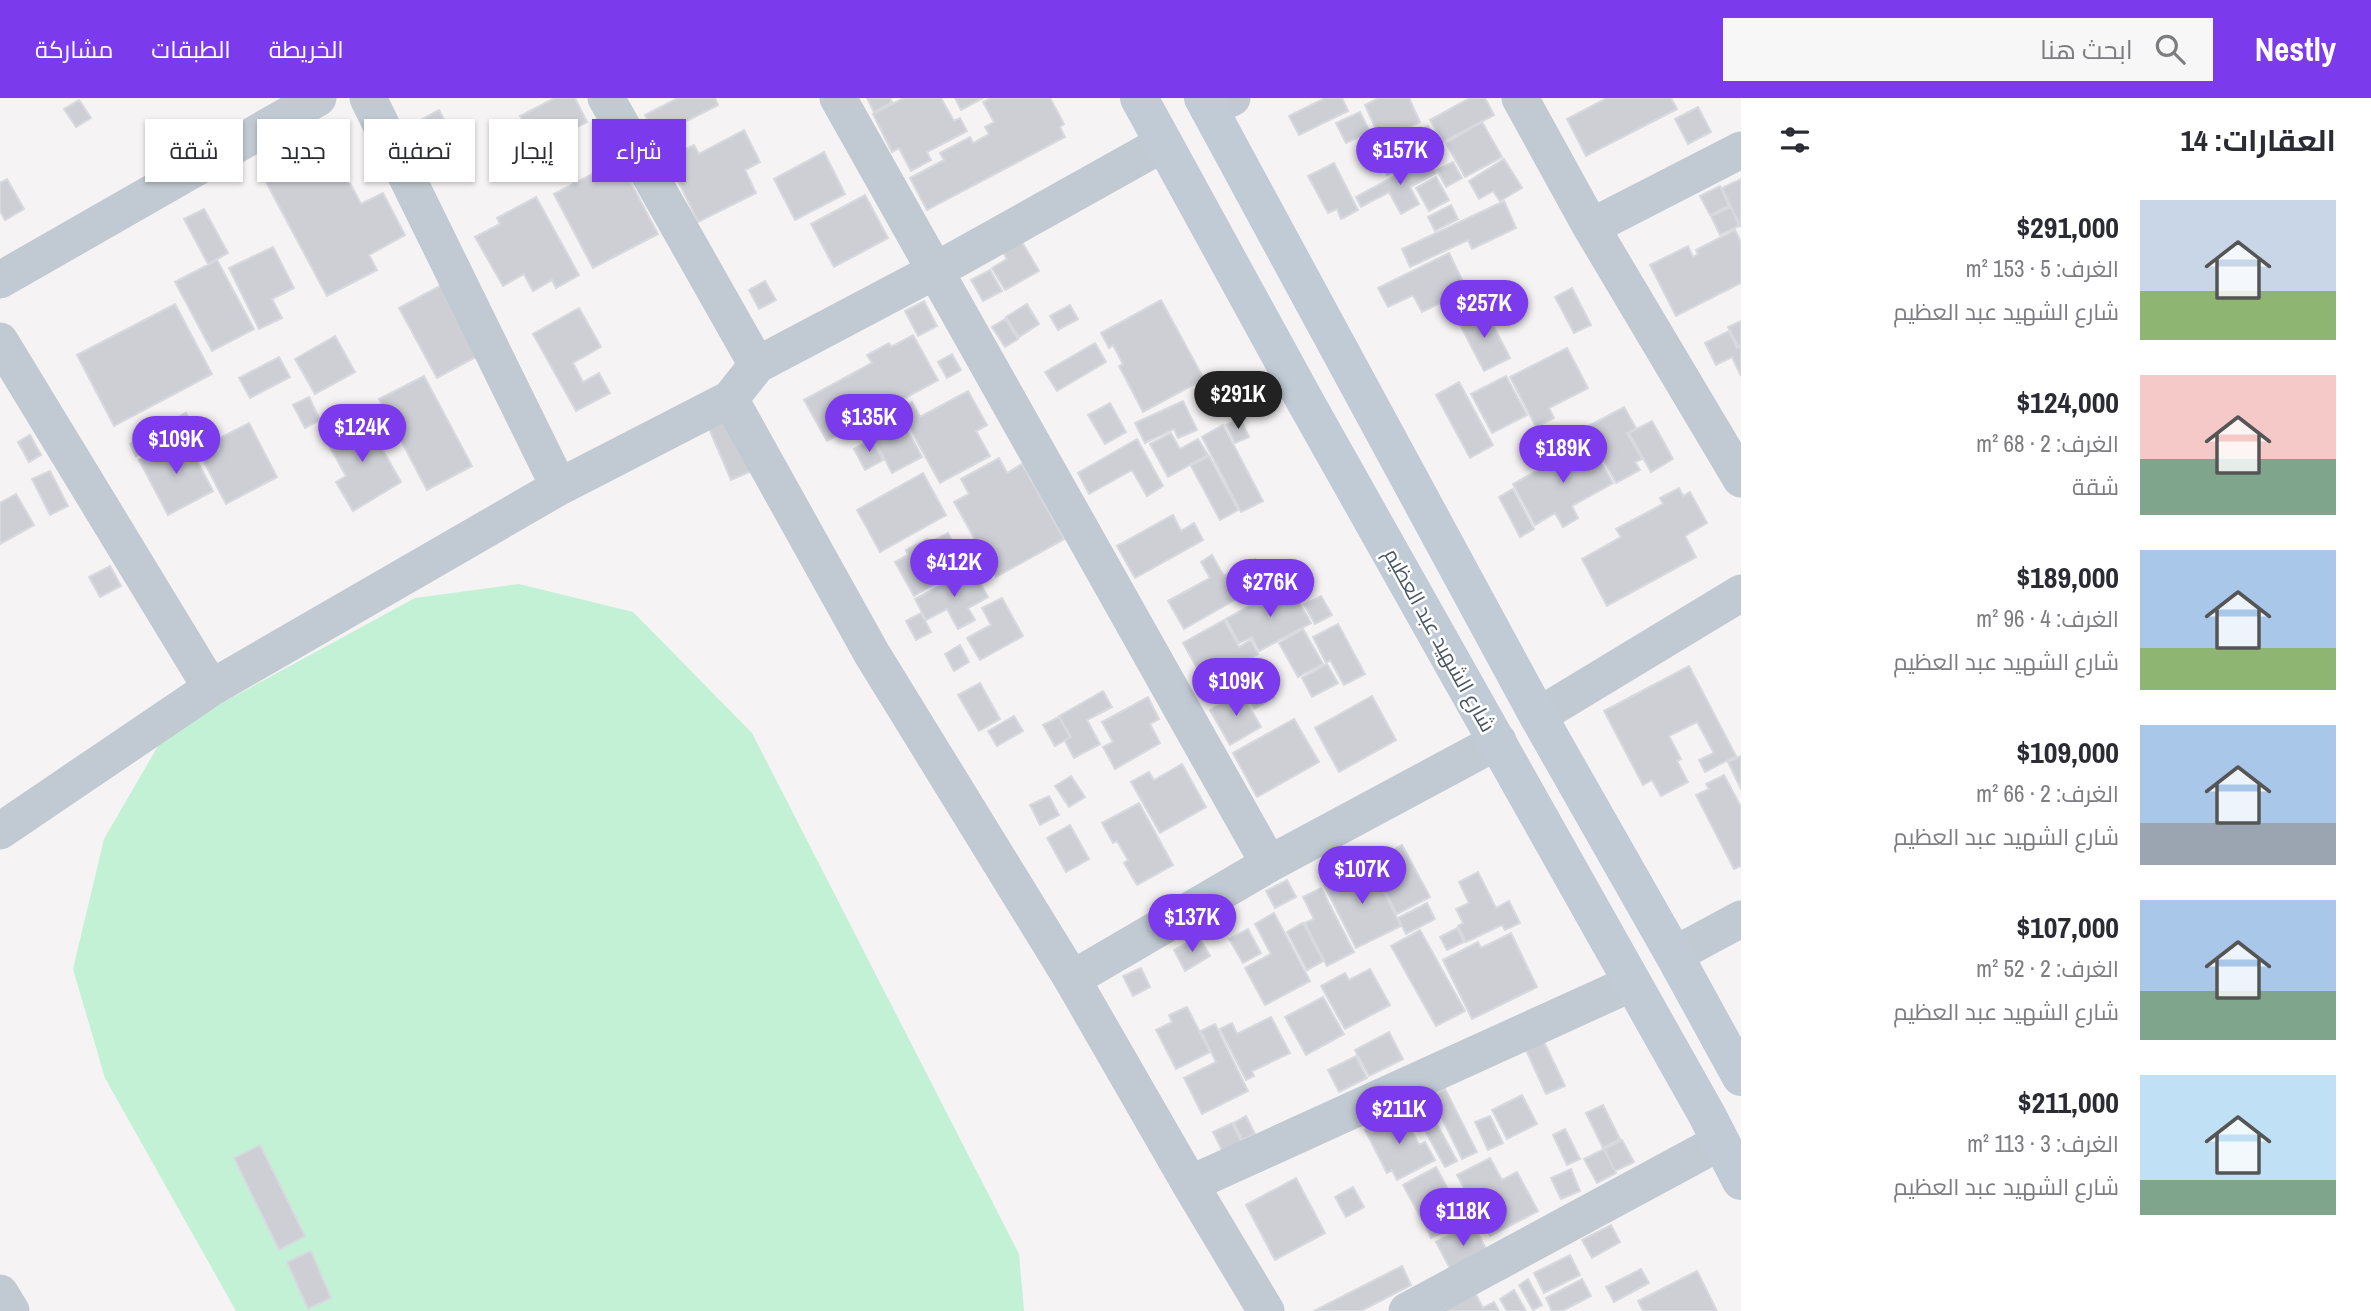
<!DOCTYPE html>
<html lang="ar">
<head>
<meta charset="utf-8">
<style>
  :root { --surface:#fff; --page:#f7f7f7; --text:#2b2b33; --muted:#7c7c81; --accent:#7c3aed }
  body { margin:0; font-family:"Archivo Narrow",Cairo,sans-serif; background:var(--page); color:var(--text); direction:rtl; height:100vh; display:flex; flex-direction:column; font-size:26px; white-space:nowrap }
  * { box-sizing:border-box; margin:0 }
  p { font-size:23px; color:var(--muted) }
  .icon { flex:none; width:38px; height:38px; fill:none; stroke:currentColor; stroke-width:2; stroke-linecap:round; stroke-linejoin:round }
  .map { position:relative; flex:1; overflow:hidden; direction:ltr }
  .details { display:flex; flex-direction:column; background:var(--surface); width:630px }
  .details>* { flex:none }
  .banner { position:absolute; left:21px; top:21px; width:665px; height:63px; direction:rtl; display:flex; gap:14px }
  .price { position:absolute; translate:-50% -60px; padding:0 16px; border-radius:24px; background:var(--accent); color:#fff; font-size:23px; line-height:46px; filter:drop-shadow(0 2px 4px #0008) }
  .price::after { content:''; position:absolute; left:50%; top:42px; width:21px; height:16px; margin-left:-10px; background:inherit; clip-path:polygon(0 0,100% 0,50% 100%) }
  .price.active { background:#222; color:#fff }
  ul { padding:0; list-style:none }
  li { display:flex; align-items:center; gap:21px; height:175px; padding:0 35px }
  li span { display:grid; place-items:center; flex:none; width:196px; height:140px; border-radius:0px; color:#555 }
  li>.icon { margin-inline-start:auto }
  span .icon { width:84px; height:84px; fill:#fffc; stroke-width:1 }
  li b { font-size:30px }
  h2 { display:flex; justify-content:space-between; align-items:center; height:84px; padding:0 35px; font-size:30px }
  .pill { padding:0 24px; border-radius:0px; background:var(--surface); box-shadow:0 2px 5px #0004; font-size:24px; line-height:63px }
  .pill.active { background:var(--accent); color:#fff }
  header { display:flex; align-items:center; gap:42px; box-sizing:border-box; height:98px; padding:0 35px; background:var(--accent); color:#fff }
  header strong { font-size:33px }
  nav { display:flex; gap:38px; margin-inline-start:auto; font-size:24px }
  .search { width:490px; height:63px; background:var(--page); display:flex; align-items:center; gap:18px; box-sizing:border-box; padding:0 24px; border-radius:0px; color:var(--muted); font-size:26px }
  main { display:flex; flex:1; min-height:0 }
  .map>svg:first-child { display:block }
  .green { fill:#c3f1d5 }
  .building { fill:#cdcfd5; stroke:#d7d9de; stroke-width:2 }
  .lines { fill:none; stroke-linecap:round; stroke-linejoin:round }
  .minor { stroke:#c1cad2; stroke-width:37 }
  .secondary { stroke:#c1cbd6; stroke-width:38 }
  .labels { text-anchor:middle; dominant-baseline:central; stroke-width:5; stroke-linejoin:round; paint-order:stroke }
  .street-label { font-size:21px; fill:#4a5661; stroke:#fff }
</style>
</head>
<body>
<header>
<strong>Nestly</strong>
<div class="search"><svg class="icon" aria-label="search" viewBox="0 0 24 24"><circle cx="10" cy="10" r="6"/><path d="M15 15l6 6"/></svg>ابحث هنا</div>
<nav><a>الخريطة</a><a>الطبقات</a><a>مشاركة</a></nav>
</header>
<main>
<section class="details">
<h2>العقارات: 14<svg class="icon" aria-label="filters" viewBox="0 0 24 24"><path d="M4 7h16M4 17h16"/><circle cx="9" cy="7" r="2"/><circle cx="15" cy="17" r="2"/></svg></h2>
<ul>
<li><span style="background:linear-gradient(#c9d6e8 65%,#8fb573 0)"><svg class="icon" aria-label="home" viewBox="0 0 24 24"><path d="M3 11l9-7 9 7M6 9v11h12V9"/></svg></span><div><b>$291,000</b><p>الغرف: 5 · 153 m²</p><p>شارع الشهيد عبد العظيم</p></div></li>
<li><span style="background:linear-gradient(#f6c9c9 60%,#7fa58c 0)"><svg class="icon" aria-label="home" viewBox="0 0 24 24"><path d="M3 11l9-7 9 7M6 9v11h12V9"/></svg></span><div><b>$124,000</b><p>الغرف: 2 · 68 m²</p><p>شقة</p></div></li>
<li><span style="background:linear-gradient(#a9c7e8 70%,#8fb573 0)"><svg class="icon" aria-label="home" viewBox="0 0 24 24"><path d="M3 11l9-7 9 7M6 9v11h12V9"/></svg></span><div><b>$189,000</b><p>الغرف: 4 · 96 m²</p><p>شارع الشهيد عبد العظيم</p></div></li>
<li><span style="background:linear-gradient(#a9c7e8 70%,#9aa5b1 0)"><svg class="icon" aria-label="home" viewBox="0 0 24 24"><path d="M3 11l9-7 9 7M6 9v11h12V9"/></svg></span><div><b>$109,000</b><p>الغرف: 2 · 66 m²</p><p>شارع الشهيد عبد العظيم</p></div></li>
<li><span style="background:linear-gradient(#a9c7e8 65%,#7fa58c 0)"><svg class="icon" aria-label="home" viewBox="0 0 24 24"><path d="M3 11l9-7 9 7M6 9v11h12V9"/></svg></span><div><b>$107,000</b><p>الغرف: 2 · 52 m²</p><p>شارع الشهيد عبد العظيم</p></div></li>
<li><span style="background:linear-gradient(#bfe0f5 75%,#7fa58c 0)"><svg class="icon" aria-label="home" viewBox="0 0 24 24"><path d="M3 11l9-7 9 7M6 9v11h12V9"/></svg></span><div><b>$211,000</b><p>الغرف: 3 · 113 m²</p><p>شارع الشهيد عبد العظيم</p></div></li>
</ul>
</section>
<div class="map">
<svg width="1741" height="1213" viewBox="0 0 1741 1213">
  <rect width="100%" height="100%" fill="#f5f3f3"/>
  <!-- green -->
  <path class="green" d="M 519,486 L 633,514 L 752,635 L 1019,1156 L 1024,1213 L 236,1213 L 105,980 L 73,871 L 104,741 L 165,636 L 415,500 Z"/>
  <!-- building -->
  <path class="building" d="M 555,0 L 575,0 L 587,24 L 536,49 L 520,18 Z
    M 678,0 L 715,0 L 718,7 L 679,27 L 684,36 L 661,48 L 645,17 Z
    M 867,0 L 890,0 L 892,4 L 874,14 Z
    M 904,0 L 941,0 L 954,23 L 960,20 L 967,33 L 927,54 L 931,62 L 911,73 L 899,50 L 892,54 L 873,16 Z
    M 955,0 L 983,0 L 961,12 Z
    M 991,0 L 1050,0 L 1064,26 L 1060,29 L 1065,39 L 927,112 L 910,80 L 944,62 L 940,55 L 970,39 L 973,45 L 989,36 L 985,29 L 994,24 L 983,4 Z
    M 1325,0 L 1342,0 L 1348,13 L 1299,37 L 1289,18 Z
    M 1379,0 L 1409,0 L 1420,24 L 1381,42 L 1365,7 Z
    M 1470,0 L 1485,0 L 1494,17 L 1443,44 L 1430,22 Z
    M 1607,0 L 1671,0 L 1677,11 L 1586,58 L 1567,21 Z
    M 79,2 L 91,20 L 76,29 L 64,11 Z
    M 1698,9 L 1711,34 L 1688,46 L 1675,21 Z
    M 439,12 L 457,46 L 436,58 L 417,24 Z
    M 1360,14 L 1370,34 L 1346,45 L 1336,25 Z
    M 1482,24 L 1502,59 L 1465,79 L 1446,45 Z
    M 1428,28 L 1440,52 L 1411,67 L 1399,43 Z
    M 744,32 L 760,64 L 745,72 L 756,95 L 698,124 L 667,60 L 694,47 L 699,56 Z
    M 525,38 L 535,58 L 540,56 L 547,70 L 524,82 L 507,47 Z
    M 1395,46 L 1405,68 L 1387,77 L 1376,54 Z
    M 460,48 L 468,64 L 452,72 L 444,56 Z
    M 505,50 L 516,71 L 504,77 L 494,56 Z
    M 824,54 L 845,96 L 795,122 L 774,81 Z
    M 1428,60 L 1436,75 L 1410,89 L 1419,106 L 1401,116 L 1389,94 L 1361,109 L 1356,99 Z
    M 1504,61 L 1522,90 L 1500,103 L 1493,93 L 1479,101 L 1469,83 Z
    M 619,62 L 658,136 L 593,170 L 554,96 Z
    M 1453,64 L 1462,80 L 1446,89 L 1437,72 Z
    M 281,65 L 288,65 L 294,69 L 299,79 L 308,74 L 313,82 L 324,76 L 339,75 L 350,85 L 361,106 L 383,95 L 405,137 L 369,157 L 377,172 L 327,198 L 266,84 L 269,71 Z
    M 1334,65 L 1358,112 L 1341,121 L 1337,111 L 1328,115 L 1308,78 Z
    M 1436,79 L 1449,102 L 1429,113 L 1416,90 Z
    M 7,81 L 24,111 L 5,122 L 0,113 L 0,85 Z
    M 1741,81 L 1741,129 L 1722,90 Z
    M 1720,88 L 1729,108 L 1710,117 L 1700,98 Z
    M 865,97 L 888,140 L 834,169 L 811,126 Z
    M 536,99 L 579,177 L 556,190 L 552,182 L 533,193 L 524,176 L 503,188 L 475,139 L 500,126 L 497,120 Z
    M 1504,103 L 1516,130 L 1472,151 L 1468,142 L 1410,169 L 1402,151 Z
    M 1451,107 L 1458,121 L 1435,133 L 1428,119 Z
    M 1731,109 L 1739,128 L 1720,137 L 1711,118 Z
    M 204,111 L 228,155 L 208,166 L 184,121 Z
    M 1735,132 L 1741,144 L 1741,185 L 1676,218 L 1650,167 L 1688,148 L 1693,159 L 1698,156 L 1696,152 Z
    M 1019,139 L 1039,173 L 1005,192 L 992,170 L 1007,161 L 1000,149 Z
    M 273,149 L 294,190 L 272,201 L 282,220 L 259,231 L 229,170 Z
    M 1449,155 L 1467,192 L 1422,214 L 1413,197 L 1388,209 L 1378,190 Z
    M 217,162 L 254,231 L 212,253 L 175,184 Z
    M 990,172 L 1002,193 L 983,203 L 971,182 Z
    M 765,183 L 776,202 L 759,211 L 749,192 Z
    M 447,184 L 485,254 L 437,280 L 399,210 Z
    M 1572,190 L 1591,227 L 1574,235 L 1555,199 Z
    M 1161,202 L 1204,281 L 1143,314 L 1119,268 L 1123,266 L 1113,247 L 1109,250 L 1101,235 Z
    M 924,203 L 937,228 L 918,238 L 905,213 Z
    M 175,206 L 212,276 L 114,328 L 77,257 Z
    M 1027,206 L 1039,226 L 1019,239 L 1006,219 Z
    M 1070,207 L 1078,221 L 1058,232 L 1050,218 Z
    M 579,210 L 601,249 L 573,265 L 583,284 L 599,275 L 610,295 L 576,313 L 533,236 Z
    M 1484,210 L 1510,260 L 1484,273 L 1458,223 Z
    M 1005,221 L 1018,241 L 1005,249 L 992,229 Z
    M 1741,223 L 1741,247 L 1738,248 L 1728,229 Z
    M 1729,233 L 1737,250 L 1741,248 L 1741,278 L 1732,259 L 1716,267 L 1705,245 Z
    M 913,237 L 938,282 L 827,343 L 804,302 L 872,265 L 867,257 L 889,245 L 891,249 Z
    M 335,238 L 355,274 L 315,296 L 295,261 Z
    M 1095,245 L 1106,264 L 1057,293 L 1045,274 Z
    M 1567,250 L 1588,290 L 1549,310 L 1554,320 L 1536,329 L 1510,279 Z
    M 952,256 L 961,272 L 947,280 L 938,264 Z
    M 279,259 L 290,279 L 250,300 L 239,280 Z
    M 424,278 L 472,368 L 427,392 L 379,301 Z
    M 1506,278 L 1527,317 L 1492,335 L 1471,296 Z
    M 1459,284 L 1493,347 L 1470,360 L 1436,297 Z
    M 968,293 L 987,327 L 976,333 L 990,358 L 940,385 L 899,311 L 912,304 L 920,319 Z
    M 309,299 L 320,322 L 305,330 L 293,307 Z
    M 1183,303 L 1197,332 L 1178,340 L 1174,331 L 1145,345 L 1135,325 Z
    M 1110,305 L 1126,334 L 1105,346 L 1088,317 Z
    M 1624,309 L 1636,330 L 1627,335 L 1642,361 L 1635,364 L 1640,372 L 1616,385 L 1585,330 Z
    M 186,315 L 192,327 L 136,358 L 130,346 Z
    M 731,317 L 754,372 L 731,382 L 707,326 Z
    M 364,319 L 401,384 L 353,413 L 336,384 L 346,378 L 326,342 Z
    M 1240,320 L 1249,339 L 1235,345 L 1226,327 Z
    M 903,323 L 922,359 L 892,375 L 873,339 Z
    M 1652,323 L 1673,361 L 1651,374 L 1629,335 Z
    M 249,325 L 277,379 L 226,406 L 202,360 L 219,351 L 214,343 Z
    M 1223,327 L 1263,403 L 1241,414 L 1202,339 Z
    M 1171,335 L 1180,351 L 1198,341 L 1208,357 L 1168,379 L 1150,346 Z
    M 30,337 L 41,357 L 29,364 L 18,344 Z
    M 184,338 L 213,393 L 168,417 L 139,362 Z
    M 872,341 L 883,362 L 865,372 L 854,351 Z
    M 1137,341 L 1163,388 L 1147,398 L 1132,372 L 1089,396 L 1078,375 Z
    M 1590,344 L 1613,385 L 1572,408 L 1578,420 L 1563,429 L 1555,415 L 1535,427 L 1513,386 Z
    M 1209,358 L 1238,412 L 1220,422 L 1191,368 Z
    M 999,360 L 1007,375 L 1022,366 L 1064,441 L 996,479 L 954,404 L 969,396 L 961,381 Z
    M 50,373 L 68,408 L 50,417 L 32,381 Z
    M 923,375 L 946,417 L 880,454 L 857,412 Z
    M 1679,390 L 1683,398 L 1690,394 L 1707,425 L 1685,438 L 1696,459 L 1607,508 L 1582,461 L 1621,439 L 1616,431 L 1663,406 L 1660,400 Z
    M 1513,391 L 1534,431 L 1520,439 L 1499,399 Z
    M 16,396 L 34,427 L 0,446 L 0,405 Z
    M 1173,417 L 1181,433 L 1194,425 L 1203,442 L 1135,480 L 1117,448 Z
    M 948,435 L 966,468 L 914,498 L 895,464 L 908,457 L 906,452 L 927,441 L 929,445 Z
    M 1212,457 L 1224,478 L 1255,461 L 1268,483 L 1184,531 L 1168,503 L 1210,480 L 1201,464 Z
    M 110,468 L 121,488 L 100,499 L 89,479 Z
    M 972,470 L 988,499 L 968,510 L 975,522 L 958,531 L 947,511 L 926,522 L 915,501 Z
    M 1289,486 L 1311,525 L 1259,553 L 1252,539 L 1239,545 L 1226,521 Z
    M 1321,498 L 1332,517 L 1315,526 L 1304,507 Z
    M 1002,500 L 1023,538 L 980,562 L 967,540 L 991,527 L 982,510 Z
    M 921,515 L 931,534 L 916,542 L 906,523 Z
    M 1224,522 L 1239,549 L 1251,542 L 1258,556 L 1205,585 L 1183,545 Z
    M 1338,526 L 1365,576 L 1344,587 L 1330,562 L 1326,565 L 1313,539 Z
    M 1303,531 L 1323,566 L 1298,579 L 1279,545 Z
    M 960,547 L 969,564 L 954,573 L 945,556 Z
    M 1327,566 L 1338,585 L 1312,599 L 1302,580 Z
    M 1689,568 L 1736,658 L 1705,674 L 1699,662 L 1714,655 L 1697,624 L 1669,638 L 1681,661 L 1677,663 L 1688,684 L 1661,698 L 1652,682 L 1643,687 L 1604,613 Z
    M 1264,581 L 1274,599 L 1254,611 L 1243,592 Z
    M 980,585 L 1000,621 L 979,633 L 958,597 Z
    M 1103,593 L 1112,609 L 1087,622 L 1100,646 L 1074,660 L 1065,643 L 1071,639 L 1059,618 Z
    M 1241,594 L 1261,629 L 1230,647 L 1210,612 Z
    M 1372,598 L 1396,642 L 1339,674 L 1315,630 Z
    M 1148,599 L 1159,621 L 1150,626 L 1160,645 L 1115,671 L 1103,649 L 1113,644 L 1102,624 Z
    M 1014,618 L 1023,633 L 997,648 L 988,633 Z
    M 1059,619 L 1070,639 L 1055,648 L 1043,627 Z
    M 1294,621 L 1319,664 L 1257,699 L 1233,655 Z
    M 1741,658 L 1741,691 L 1728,664 Z
    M 1182,666 L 1206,709 L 1160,735 L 1131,684 L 1149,674 L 1154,682 Z
    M 1724,677 L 1741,709 L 1741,768 L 1734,771 L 1696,697 L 1709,691 L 1706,686 Z
    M 1071,678 L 1085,699 L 1069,709 L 1055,688 Z
    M 1049,698 L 1059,717 L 1040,727 L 1030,707 Z
    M 1139,705 L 1173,767 L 1137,787 L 1124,765 L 1128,762 L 1117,743 L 1113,745 L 1102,725 Z
    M 1070,727 L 1089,761 L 1066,774 L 1047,740 Z
    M 1402,747 L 1430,799 L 1397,816 L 1370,764 Z
    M 1369,765 L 1401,828 L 1356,850 L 1324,787 Z
    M 1478,774 L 1496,810 L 1509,803 L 1520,825 L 1505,832 L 1502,827 L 1466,844 L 1458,828 L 1463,825 L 1456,811 L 1469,805 L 1459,784 Z
    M 1287,782 L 1296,799 L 1275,810 L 1266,793 Z
    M 1321,790 L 1354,854 L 1327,868 L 1305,825 L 1314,821 L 1303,799 Z
    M 1427,805 L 1435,821 L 1406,836 L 1398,820 Z
    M 1274,815 L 1310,883 L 1265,907 L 1245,870 L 1271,856 L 1255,826 Z
    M 1303,825 L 1323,863 L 1307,872 L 1287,834 Z
    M 1457,830 L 1464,844 L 1447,852 L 1440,839 Z
    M 1248,831 L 1261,855 L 1243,865 L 1229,841 Z
    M 1420,832 L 1465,913 L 1436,928 L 1391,848 Z
    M 1511,835 L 1537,889 L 1472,921 L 1443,862 L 1478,844 L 1481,850 Z
    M 1199,839 L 1210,858 L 1185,873 L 1174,852 Z
    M 1141,870 L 1150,889 L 1133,898 L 1123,878 Z
    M 1370,871 L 1390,907 L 1345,931 L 1321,888 L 1345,875 L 1349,882 Z
    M 1323,899 L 1344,936 L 1306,957 L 1285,919 Z
    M 1187,909 L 1210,954 L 1176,971 L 1156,932 L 1172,924 L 1169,917 Z
    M 1271,919 L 1290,955 L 1252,973 L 1254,978 L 1246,982 L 1220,931 L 1232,925 L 1237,936 Z
    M 1215,926 L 1248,993 L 1202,1016 L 1184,980 L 1216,964 L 1201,933 Z
    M 1389,934 L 1403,961 L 1369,978 L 1355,952 Z
    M 1544,944 L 1565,988 L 1546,996 L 1526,952 Z
    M 1356,958 L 1367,980 L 1339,994 L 1328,972 Z
    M 1445,991 L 1477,1054 L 1462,1061 L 1431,998 Z
    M 1522,997 L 1537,1026 L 1507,1041 L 1492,1012 Z
    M 1424,1002 L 1457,1063 L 1445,1069 L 1412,1009 Z
    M 1603,1007 L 1620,1041 L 1603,1050 L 1586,1015 Z
    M 1402,1013 L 1419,1047 L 1425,1044 L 1435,1062 L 1397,1082 L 1392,1072 L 1387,1075 L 1365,1032 Z
    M 1246,1018 L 1255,1036 L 1242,1042 L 1234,1025 Z
    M 1490,1018 L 1503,1045 L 1488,1052 L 1475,1024 Z
    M 1232,1025 L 1242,1045 L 1223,1054 L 1213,1034 Z
    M 1565,1031 L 1580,1061 L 1567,1067 L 1553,1037 Z
    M 1622,1042 L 1634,1064 L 1615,1073 L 1604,1051 Z
    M 260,1047 L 305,1138 L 279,1152 L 234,1060 Z
    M 1604,1051 L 1616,1075 L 1597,1085 L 1584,1061 Z
    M 1490,1060 L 1502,1082 L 1517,1074 L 1538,1113 L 1490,1138 L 1457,1077 Z
    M 1436,1069 L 1455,1104 L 1422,1122 L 1403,1087 Z
    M 1571,1071 L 1580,1093 L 1561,1101 L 1551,1080 Z
    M 1296,1080 L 1325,1135 L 1275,1162 L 1246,1107 Z
    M 1353,1089 L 1364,1109 L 1346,1119 L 1335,1099 Z
    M 1451,1113 L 1458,1127 L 1431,1140 L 1425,1125 Z
    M 1473,1125 L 1489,1157 L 1453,1176 L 1436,1144 Z
    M 1611,1127 L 1620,1144 L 1592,1160 L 1582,1142 Z
    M 311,1153 L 331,1200 L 308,1211 L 287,1164 Z
    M 1570,1157 L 1580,1177 L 1544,1195 L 1534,1175 Z
    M 1402,1168 L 1411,1187 L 1361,1213 L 1314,1213 Z
    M 1641,1171 L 1649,1185 L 1614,1204 L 1606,1189 Z
    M 1697,1173 L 1717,1213 L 1643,1213 L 1638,1203 Z
    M 1528,1181 L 1542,1207 L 1533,1212 L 1519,1187 Z
    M 1582,1181 L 1591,1198 L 1562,1213 L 1552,1213 L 1546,1200 Z
    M 1514,1192 L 1526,1213 L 1507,1213 L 1500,1201 Z
    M 1474,1193 L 1483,1210 L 1494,1204 L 1499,1213 L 1436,1213 Z"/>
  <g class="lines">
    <!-- minor -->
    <path class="minor" d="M 368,0 L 559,389
      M 606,0 L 757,267
      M 838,0 L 1269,766
      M 1520,0 L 1591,129 L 1741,381
      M 1208,10 L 1232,0
      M 1591,129 L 1741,52
      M 0,182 L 318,0
      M 0,243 L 211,590
      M 730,301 L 872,556 L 1072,881 L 1269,766 L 1498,643
      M 1538,618 L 1741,495
      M 0,733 L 211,590 L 559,389 L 730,301 L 757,267 L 935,173 L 1164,45
      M 1674,857 L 1741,821
      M 1072,881 L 1190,1086 L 1266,1213
      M 1190,1086 L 1632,885
      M 0,1195 L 11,1213
      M 1407,1213 L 1720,1044"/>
    <!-- secondary -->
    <path class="secondary" d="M 1139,0 L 1305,303 L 1707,1017 L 1741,1083
      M 1203,0 L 1538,618 L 1674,857 L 1741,979"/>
  </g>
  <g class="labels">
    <!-- street labels -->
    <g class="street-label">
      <text transform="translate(1440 542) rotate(61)">شارع الشهيد عبد العظيم</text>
    </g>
  </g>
</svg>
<b class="price" style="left:1400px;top:89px">$157K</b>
<b class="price" style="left:1484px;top:242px">$257K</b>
<b class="price active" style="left:1238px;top:333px">$291K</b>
<b class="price" style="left:869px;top:356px">$135K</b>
<b class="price" style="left:362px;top:366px">$124K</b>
<b class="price" style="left:176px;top:378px">$109K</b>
<b class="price" style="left:1563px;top:387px">$189K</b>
<b class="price" style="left:954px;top:501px">$412K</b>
<b class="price" style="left:1270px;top:521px">$276K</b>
<b class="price" style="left:1236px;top:620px">$109K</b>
<b class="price" style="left:1362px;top:808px">$107K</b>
<b class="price" style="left:1192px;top:856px">$137K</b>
<b class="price" style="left:1399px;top:1048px">$211K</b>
<b class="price" style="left:1463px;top:1150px">$118K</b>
<div class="banner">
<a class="pill active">شراء</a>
<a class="pill">إيجار</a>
<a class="pill">تصفية</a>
<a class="pill">جديد</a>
<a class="pill">شقة</a>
</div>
</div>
</main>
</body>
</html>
